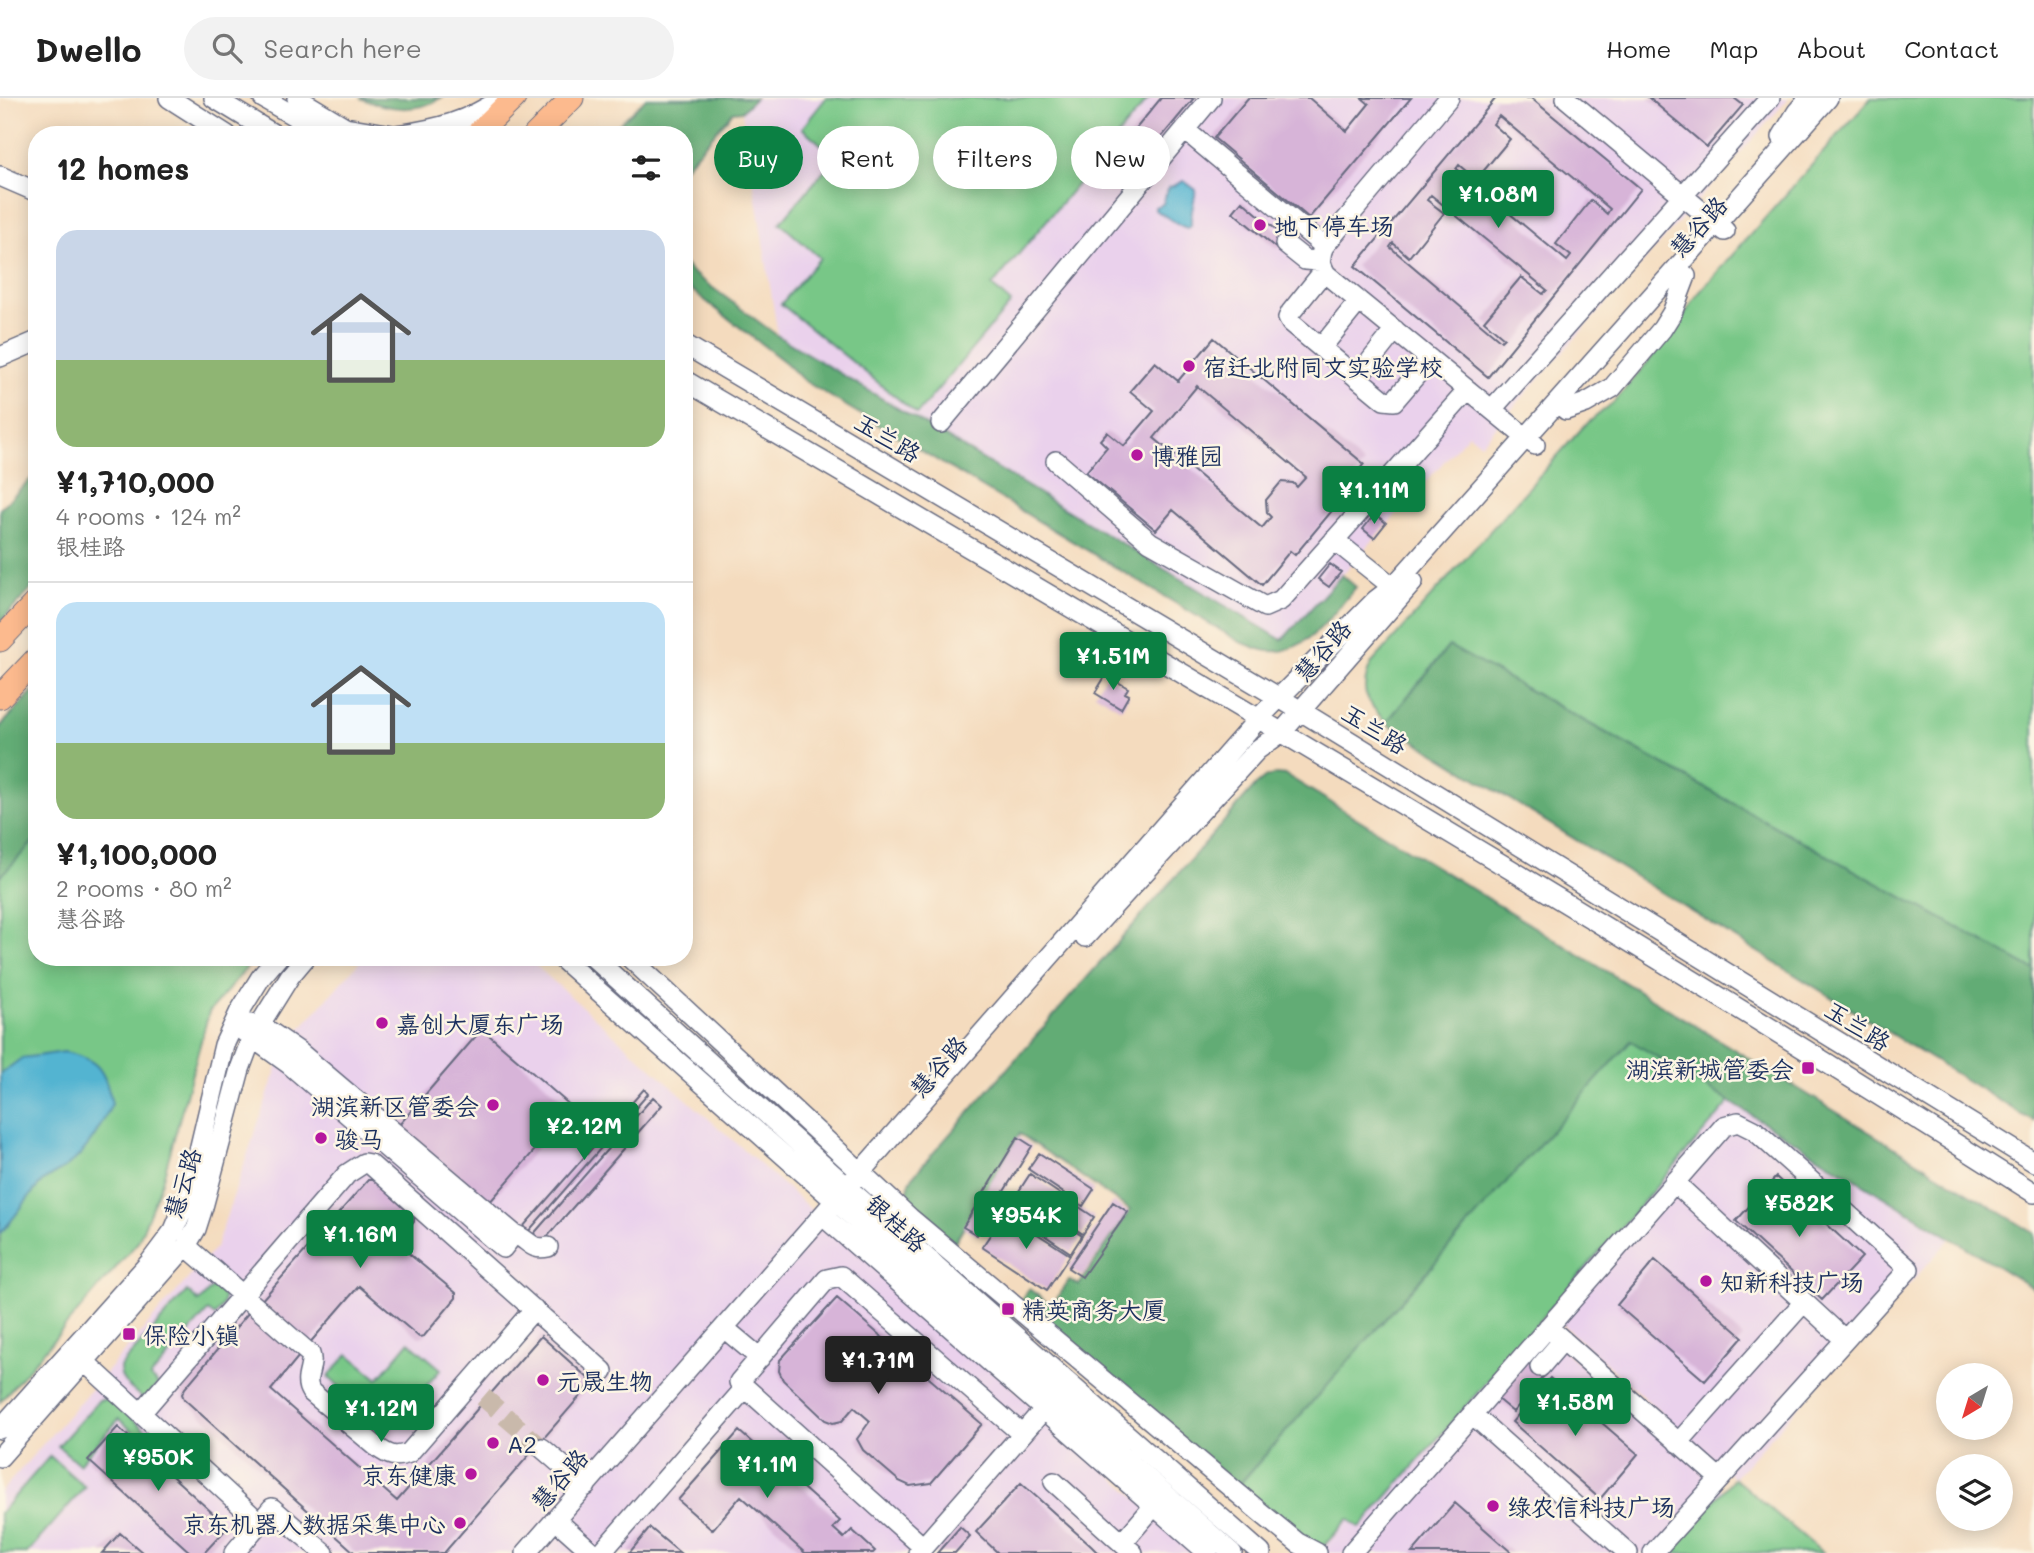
<!DOCTYPE html>
<html lang="en">
<head>
<meta charset="utf-8">
<style>
  :root { --surface:#fff; --page:#f2f2f2; --text:#222; --muted:#767676; --line:#e0e0e0; --accent:#0b8043 }
  body { margin:0; font-family:Mali,"LXGW WenKai TC",sans-serif; background:var(--page); color:var(--text); height:100vh; display:flex; flex-direction:column; font-size:26px; white-space:nowrap }
  * { box-sizing:border-box; margin:0 }
  p { font-size:23px; color:var(--muted) }
  .icon { flex:none; width:38px; height:38px; fill:none; stroke:currentColor; stroke-width:2; stroke-linecap:round; stroke-linejoin:round }
  .map { position:relative; flex:1; overflow:hidden }
  .side { position:absolute; left:28px; top:28px; width:665px; height:840px; display:flex; flex-direction:column; background:var(--surface); border-radius:28px; box-shadow:0 4px 18px #0003 }
  .side>* { flex:none }
  .top-card { position:absolute; left:714px; top:28px; width:665px; height:63px; display:flex; gap:14px }
  .needle { width:46px; rotate:218deg }
  .fabs { position:absolute; left:1936px; top:1265px; display:grid; gap:14px }
  .fabs a { display:grid; place-items:center; width:77px; height:77px; border-radius:50%; background:var(--surface); box-shadow:0 4px 18px #0003; font-size:35px }
  .price { position:absolute; translate:-50% -60px; padding:0 16px; border-radius:7px; background:var(--accent); color:#fff; font-size:23px; line-height:46px; filter:drop-shadow(0 2px 4px #0008) }
  .price::after { content:''; position:absolute; left:50%; top:42px; width:21px; height:16px; margin-left:-10px; background:inherit; clip-path:polygon(0 0,100% 0,50% 100%) }
  .price.current { background:#222; color:#fff }
  ul { padding:0; list-style:none }
  li { display:grid; align-content:center; gap:14px; height:371px; padding:0 28px }
  li+li { border-top:2px solid var(--line) }
  li span { display:grid; place-items:center; height:217px; border-radius:21px; color:#555 }
  li>.icon { margin-inline-start:auto }
  span .icon { width:126px; height:126px; fill:#fffc; stroke-width:1 }
  li b { font-size:30px }
  h2 { display:flex; justify-content:space-between; align-items:center; height:84px; padding:0 28px; font-size:30px }
  .pill { padding:0 24px; border-radius:32px; background:var(--surface); box-shadow:0 4px 18px #0003; font-size:24px; line-height:63px }
  .pill.current { background:var(--accent); color:#fff }
  header { display:flex; align-items:center; gap:42px; box-sizing:border-box; height:98px; padding:0 35px; background:var(--surface); border-bottom:2px solid var(--line) }
  header strong { font-size:33px }
  nav { display:flex; gap:38px; margin-inline-start:auto; font-size:24px }
  .search { width:490px; height:63px; background:var(--page); display:flex; align-items:center; gap:18px; box-sizing:border-box; padding:0 24px; border-radius:38px; color:var(--muted); font-size:26px }
  .map>svg:first-child { display:block }
  .built { fill:#ead1ec }
  .green { fill:#78c787; stroke:#4a7b72; stroke-width:2 }
  .forest { fill:#62ac74; stroke:#3e6e69; stroke-width:2 }
  .water { fill:#52b4d1; stroke:#367298; stroke-width:2 }
  .building { fill:#d7b4d8; fill-rule:evenodd }
  .lines { fill:none; stroke-linecap:round; stroke-linejoin:round }
  .minor-tunnel { stroke:#c9b9ab; stroke-width:19; stroke-dasharray:19 10; stroke-linecap:butt }
  .minor-casing { stroke:#676b80; stroke-width:22 }
  .major-casing { stroke:#676b80; stroke-width:25 }
  .minor { stroke:#fff; stroke-width:19 }
  .major { stroke:#fcba8e; stroke-width:23 }
  .poi-dot { fill:#b5179e; stroke:#fcf5e5; stroke-width:2.5 }
  .labels { text-anchor:middle; dominant-baseline:central; stroke-width:5; stroke-linejoin:round; paint-order:stroke }
  .poi-label { font-size:24px; fill:#1b2f5e; stroke:#fcf5e5; text-anchor:start }
  .street-label { font-size:24px; fill:#1b2f5e; stroke:#fcf5e5 }
</style>
</head>
<body>
<header>
<strong>Dwello</strong>
<div class="search"><svg class="icon" aria-label="search" viewBox="0 0 24 24"><circle cx="10" cy="10" r="6"/><path d="M15 15l6 6"/></svg>Search here</div>
<nav><a>Home</a><a>Map</a><a>About</a><a>Contact</a></nav>
</header>
<div class="map">
<svg width="2034" height="1455" viewBox="0 0 2034 1455">
  <rect width="100%" height="100%" fill="#fcf5e5"/>
  <filter id="ink" filterUnits="userSpaceOnUse"><feTurbulence type="fractalNoise" baseFrequency=".0143" numOctaves="2"/><feDisplacementMap in="SourceGraphic" scale="14" xChannelSelector="R" yChannelSelector="G"/><feConvolveMatrix kernelMatrix="1 2 1 2 8 2 1 2 1" color-interpolation-filters="sRGB"/></filter>
  <filter id="wash" filterUnits="userSpaceOnUse"><feTurbulence type="fractalNoise" baseFrequency=".00686" numOctaves="4" result="noise"/><feDisplacementMap in="SourceGraphic" scale="28" xChannelSelector="R" yChannelSelector="G"/><feGaussianBlur stdDeviation="1.57" result="paint"/><feColorMatrix in="noise" values="0 0 0 0 0 0 0 0 0 0 0 0 0 0 0 0 0 1.4 0 .05"/><feComposite in="paint" operator="in"/></filter>
  <g filter="url(#wash)">
    <rect width="100%" height="100%" fill="#f4dbbe"/>
    <!-- built -->
    <path class="built" d="M 755,0 L 1789,0 L 1481,346 L 1469,336 L 1283,542 L 778,238 L 742,13 Z
      M 364,859 L 526,859 L 1199,1455 L 0,1455 L 0,1395 L 216,1149 L 284,949 Z
      M 1730,1004 L 1951,1140 L 1734,1380 L 1547,1213 Z
      M 1535,1227 L 1723,1393 L 1667,1455 L 1322,1455 L 1321,1453 L 1349,1421 L 1360,1430 Z"/>
    <!-- green -->
    <path class="green" d="M 826,0 L 1149,0 L 992,188 L 1011,205 L 917,316 L 781,206 L 820,160 L 780,125 L 836,59 L 802,30 Z
      M 1871,0 L 2034,0 L 2034,872 L 1449,548 L 1386,625 C 1367,602 1358,595 1371,566 L 1584,328 L 1614,304 L 1674,233 L 1697,197 Z
      M 37,589 L 37,859 L 256,859 L 209,914 L 162,1084 L 138,1144 L 0,1304 L 0,629 Z
      M 1631,942 L 1730,1004 L 1360,1430 L 1348,1421 L 1321,1451 L 1236,1390 Z
      M 216,1185 C 227,1199 226,1205 215,1218 L 208,1213 L 150,1279 L 158,1286 L 145,1302 C 134,1293 119,1285 120,1269 L 187,1193 L 199,1204 Z
      M 409,1244 L 441,1271 L 389,1331 L 328,1279 L 348,1256 L 378,1281 Z
      M 111,1301 L 157,1342 L 150,1349 L 119,1321 L 79,1366 L 58,1348 L 99,1302 Z
      M 50,1358 L 85,1389 L 27,1455 L 0,1455 L 0,1415 Z
      M 1734,1380 L 1823,1455 L 1667,1455 Z"/>
    <!-- forest -->
    <path class="forest" d="M 360,0 L 441,0 C 414,16 388,11 360,0 Z
      M 646,0 L 755,0 L 742,13 L 733,14 L 684,70 L 684,37 L 608,37 Z
      M 684,166 L 690,173 L 778,238 L 1282,542 L 1342,477 L 1356,489 C 1333,515 1304,562 1263,552 C 1256,550 1249,547 1242,545 L 803,282 L 786,265 L 684,186 Z
      M 37,375 L 37,485 L 0,524 L 0,411 Z
      M 1449,548 L 2034,872 L 2034,1024 L 1386,625 Z
      M 37,589 L 37,740 L 0,779 L 0,629 Z
      M 1277,676 L 1286,677 L 2034,1135 L 2034,1191 L 1631,943 L 1236,1390 L 1020,1203 L 1029,1191 L 1052,1208 L 1069,1182 L 1079,1187 L 1130,1112 L 1020,1036 L 953,1147 C 931,1128 894,1110 913,1078 L 1256,687 L 1266,679 Z"/>
    <!-- water -->
    <path class="water" d="M 1184,83 L 1196,92 L 1191,118 L 1191,127 L 1188,130 L 1182,128 L 1155,112 L 1155,109 L 1163,106 L 1168,90 Z
      M 64,954 C 100,961 104,972 112,1006 C 101,1028 89,1051 69,1067 C 60,1074 48,1078 41,1085 C 26,1100 16,1120 0,1135 L 0,976 L 22,960 Z"/>
    <g id="blocks">
      <!-- building -->
      <path class="building" d="M 1161,0 L 1194,0 L 1125,83 L 1106,67 Z
        M 1248,0 L 1309,0 L 1347,33 L 1369,6 L 1362,0 L 1411,0 L 1309,120 L 1214,40 Z
        M 1496,0 L 1531,0 L 1641,91 L 1488,279 L 1355,168 ZM 1499,18 L 1610,111 L 1607,116 L 1591,102 L 1556,146 L 1571,158 L 1567,163 L 1456,71 L 1459,67 L 1476,82 L 1510,41 L 1493,26 ZM 1431,97 L 1547,192 L 1543,196 L 1521,179 L 1484,223 L 1504,240 L 1501,243 L 1390,149 L 1393,145 L 1409,159 L 1444,115 L 1427,102 Z
        M 1649,0 L 1734,0 L 1743,7 L 1707,49 Z
        M 1242,103 L 1286,140 L 1277,151 L 1233,114 Z
        M 1214,240 L 1364,366 L 1332,405 L 1336,408 L 1295,457 L 1290,453 L 1262,487 L 1173,412 L 1156,432 L 1086,374 L 1107,349 L 1100,342 L 1107,334 L 1124,348 L 1154,313 L 1130,293 L 1155,264 L 1178,283 ZM 1197,288 L 1306,379 L 1297,389 L 1293,385 L 1281,384 L 1266,402 L 1267,415 L 1271,419 L 1262,430 L 1154,340 Z
        M 1375,416 L 1386,425 L 1374,440 L 1363,431 Z
        M 1330,466 L 1341,474 L 1329,489 L 1318,481 Z
        M 1106,577 L 1128,590 L 1125,595 L 1129,597 L 1121,611 L 1095,595 Z
        M 482,931 L 572,1009 L 489,1105 L 399,1027 Z
        M 644,991 L 648,996 L 527,1135 L 522,1130 Z
        M 653,999 L 662,1007 L 540,1147 L 531,1139 Z
        M 1018,1039 L 1032,1048 L 977,1137 L 963,1129 Z
        M 1039,1055 L 1094,1091 L 1083,1108 L 1028,1071 Z
        M 1030,1076 L 1094,1119 L 1083,1136 L 1019,1093 Z
        M 1776,1079 L 1862,1159 L 1822,1202 L 1736,1123 Z
        M 368,1082 L 374,1082 L 414,1119 L 414,1124 L 396,1145 L 456,1195 L 456,1200 L 424,1238 L 419,1239 L 359,1188 L 308,1247 L 260,1204 Z
        M 1018,1095 L 1082,1138 L 1071,1155 L 1007,1112 Z
        M 1113,1104 L 1128,1114 L 1082,1179 L 1068,1170 Z
        M 1005,1115 L 1070,1157 L 1047,1192 L 982,1149 Z
        M 1655,1162 L 1743,1239 L 1705,1283 L 1617,1207 Z
        M 837,1200 L 982,1326 L 931,1385 L 910,1388 L 899,1383 L 863,1352 L 857,1341 L 870,1323 L 854,1309 L 842,1323 L 833,1325 L 825,1322 L 783,1282 L 779,1273 L 780,1262 Z
        M 249,1214 L 299,1258 L 271,1292 L 397,1403 L 541,1238 L 589,1281 L 589,1288 L 444,1455 L 355,1455 L 184,1301 L 182,1296 L 185,1290 Z
        M 1527,1264 L 1544,1278 L 1513,1314 L 1496,1300 Z
        M 1550,1280 L 1638,1356 L 1600,1401 L 1512,1324 Z
        M 118,1329 L 228,1429 L 204,1455 L 191,1455 L 88,1362 Z
        M 739,1333 L 840,1423 L 833,1430 L 844,1440 L 852,1432 L 875,1453 L 873,1455 L 805,1455 L 741,1398 L 712,1432 L 678,1402 Z
        M 1021,1385 L 1091,1448 L 1098,1455 L 998,1455 L 976,1434 Z
        M 1455,1405 L 1512,1455 L 1412,1455 Z
        M 960,1429 L 970,1438 L 955,1455 L 937,1455 Z
        M 650,1430 L 680,1455 L 629,1455 Z
        M 120,1435 L 143,1455 L 102,1455 Z"/>
    </g>
  </g>
  <g filter="url(#ink)">
    <use href="#blocks" fill-opacity="0" stroke="#676b80" stroke-width="2"/>
    <g class="lines">
      <!-- minor-tunnel -->
      <path class="minor-tunnel" d="M 483,1299 L 542,1350"/>
      <!-- minor casing -->
      <g class="minor-casing">
        <path id="minor" d="M 169,0 L 227,37
          M 214,0 L 275,37
          M 263,0 L 327,37
          M 297,0 L 345,29 L 393,37
          M 1449,0 L 1324,148 C 1319,158 1320,166 1326,176 L 1535,347
          M 1566,0 L 1725,133
          M 1185,32 L 1324,148
          M 397,37 C 438,31 467,24 502,0
          M 1782,39 L 1797,14 L 1809,0
          M 0,78 L 37,94
          M 1285,146 L 1305,162 L 1320,163
          M 1324,173 L 1291,214 L 1288,220 L 1291,225 L 1384,302 L 1394,303 L 1430,261
          M 684,246 L 1278,599 L 2034,1064
          M 1321,250 L 1359,203
          M 0,259 L 37,243
          M 1357,280 L 1395,232
          M 684,282 C 1137,548 1590,813 2034,1095
          M 1492,311 L 1770,0
          M 1566,312 L 1586,305 L 1612,290 L 1662,231 L 1672,215 L 1686,178
          M 941,325 L 1211,0
          M 1056,363 L 1150,444 L 1265,509 L 1281,502 L 1468,292
          M 1334,442 L 1393,489
          M 1085,839 L 1257,652 L 1282,634 L 1413,484
          M 560,859 L 1232,1455
          M 593,859 L 857,1098 L 1261,1455
          M 629,859 L 910,1120 L 1260,1414 L 1298,1445 L 1317,1455
          M 248,926 L 259,926 L 298,953 L 514,1136
          M 243,933 L 289,966 L 503,1150 L 514,1136 C 529,1141 530,1153 548,1149
          M 1674,1084 L 1845,1242
          M 823,1118 L 1208,1455
          M 186,1148 L 310,1256 C 315,1269 302,1280 311,1294 L 377,1349 C 389,1358 395,1360 409,1355 L 534,1211
          M 1548,1229 L 1720,1381
          M 724,1230 L 760,1260
          M 75,1255 L 260,1425
          M 1540,1269 L 1563,1242
          M 141,1315 L 347,1076 L 364,1065 L 370,1066 L 603,1273
          M 1472,1316 L 1628,1455
          M 0,1331 L 150,1164 L 174,1132 L 188,1099 L 224,947 L 240,913 L 261,879 L 278,859
          M 1678,1345 L 1804,1204
          M 542,1350 L 586,1388
          M 0,1359 L 186,1148 L 196,1131 L 203,1109 L 240,971 L 252,939 L 290,878 L 306,859
          M 1054,1384 L 1133,1455
          M 556,1422 L 593,1455
          M 1122,1445 L 1154,1408
          M 923,1449 L 739,1284 L 827,1181 L 841,1178 L 1022,1336
          M 234,1455 L 272,1410 L 324,1455
          M 526,1455 L 1259,620 L 1376,502 L 1393,489 L 1828,0
          M 601,1455 L 745,1290
          M 918,1455 L 1051,1303
          M 1351,1455 L 1724,1028 L 1738,1024 L 1754,1032 L 1909,1171 L 1653,1455"/>
      </g>
      <!-- major casing -->
      <g class="major-casing">
        <path id="major" d="M 476,37 L 514,0
          M 535,37 L 572,0
          M 0,542 L 37,503
          M 0,599 L 37,560"/>
      </g>
      <!-- minor -->
      <use href="#minor" class="minor"/>
      <!-- major -->
      <use href="#major" class="major"/>
    </g>
  </g>
  <!-- markers -->
  <g class="poi-dot">
    <circle cx="1260" cy="127" r="7"/>
    <circle cx="1189" cy="268" r="7"/>
    <circle cx="1137" cy="357" r="7"/>
    <circle cx="382" cy="925" r="7"/>
    <rect x="1801" y="963" width="14" height="14" rx="3.5"/>
    <circle cx="493" cy="1007" r="7"/>
    <circle cx="321" cy="1040" r="7"/>
    <circle cx="1706" cy="1183" r="7"/>
    <rect x="1001" y="1204" width="14" height="14" rx="3.5"/>
    <rect x="122" y="1229" width="14" height="14" rx="3.5"/>
    <circle cx="543" cy="1282" r="7"/>
    <circle cx="493" cy="1345" r="7"/>
    <circle cx="471" cy="1376" r="7"/>
    <circle cx="1493" cy="1408" r="7"/>
    <circle cx="460" cy="1425" r="7"/>
  </g>
  <g class="labels">
    <!-- poi labels -->
    <g class="poi-label">
      <text x="1274" y="127">地下停车场</text>
      <text x="1203" y="268">宿迁北附同文实验学校</text>
      <text x="1151" y="357">博雅园</text>
      <text x="396" y="925">嘉创大厦东广场</text>
      <text x="1794" y="970" text-anchor="end">湖滨新城管委会</text>
      <text x="479" y="1007" text-anchor="end">湖滨新区管委会</text>
      <text x="335" y="1040">骏马</text>
      <text x="1720" y="1183">知新科技广场</text>
      <text x="1022" y="1211">精英商务大厦</text>
      <text x="143" y="1236">保险小镇</text>
      <text x="557" y="1282">元晟生物</text>
      <text x="507" y="1345">A2</text>
      <text x="457" y="1376" text-anchor="end">京东健康</text>
      <text x="1507" y="1408">绿农信科技广场</text>
      <text x="446" y="1425" text-anchor="end">京东机器人数据采集中心</text>
    </g>
    <!-- street labels -->
    <g class="street-label">
      <text transform="translate(1698 128) rotate(-48)">慧谷路</text>
      <text transform="translate(888 339) rotate(31)">玉兰路</text>
      <text transform="translate(1322 552) rotate(-49)">慧谷路</text>
      <text transform="translate(1375 630) rotate(32)">玉兰路</text>
      <text transform="translate(1858 927) rotate(32)">玉兰路</text>
      <text transform="translate(938 968) rotate(-49)">慧谷路</text>
      <text transform="translate(182 1085) rotate(-73)">慧云路</text>
      <text transform="translate(897 1125) rotate(42)">银桂路</text>
      <text transform="translate(559 1381) rotate(-49)">慧谷路</text>
    </g>
  </g>
</svg>
<div class="fabs">
<a><svg class="needle" viewBox="-14 -14 28 28"><path d="M0-13l5 13h-10z" fill="#e53935"/><path d="M0 13l5-13h-10z" fill="#767676"/></svg></a>
<a><svg class="icon" aria-label="layers" viewBox="0 0 24 24"><path d="M12 4l9 5-9 5-9-5zM3 14l9 5 9-5"/></svg></a>
</div>
<b class="price" style="left:1498px;top:132px">¥1.08M</b>
<b class="price" style="left:1374px;top:428px">¥1.11M</b>
<b class="price" style="left:1113px;top:594px">¥1.51M</b>
<b class="price" style="left:584px;top:1064px">¥2.12M</b>
<b class="price" style="left:1799px;top:1141px">¥582K</b>
<b class="price" style="left:1026px;top:1153px">¥954K</b>
<b class="price" style="left:360px;top:1172px">¥1.16M</b>
<b class="price current" style="left:878px;top:1298px">¥1.71M</b>
<b class="price" style="left:1575px;top:1340px">¥1.58M</b>
<b class="price" style="left:381px;top:1346px">¥1.12M</b>
<b class="price" style="left:158px;top:1395px">¥950K</b>
<b class="price" style="left:767px;top:1402px">¥1.1M</b>
<div class="top-card">
<a class="pill current">Buy</a>
<a class="pill">Rent</a>
<a class="pill">Filters</a>
<a class="pill">New</a>
</div>
<section class="side">
<h2>12 homes<svg class="icon" aria-label="filters" viewBox="0 0 24 24"><path d="M4 7h16M4 17h16"/><circle cx="9" cy="7" r="2"/><circle cx="15" cy="17" r="2"/></svg></h2>
<ul>
<li><span style="background:linear-gradient(#c9d6e8 60%,#8fb573 0)"><svg class="icon" aria-label="home" viewBox="0 0 24 24"><path d="M3 11l9-7 9 7M6 9v11h12V9"/></svg></span><div><b>¥1,710,000</b><p>4 rooms · 124 m²</p><p>银桂路</p></div></li>
<li><span style="background:linear-gradient(#bfe0f5 65%,#8fb573 0)"><svg class="icon" aria-label="home" viewBox="0 0 24 24"><path d="M3 11l9-7 9 7M6 9v11h12V9"/></svg></span><div><b>¥1,100,000</b><p>2 rooms · 80 m²</p><p>慧谷路</p></div></li>
</ul>
</section>
</div>
</body>
</html>
